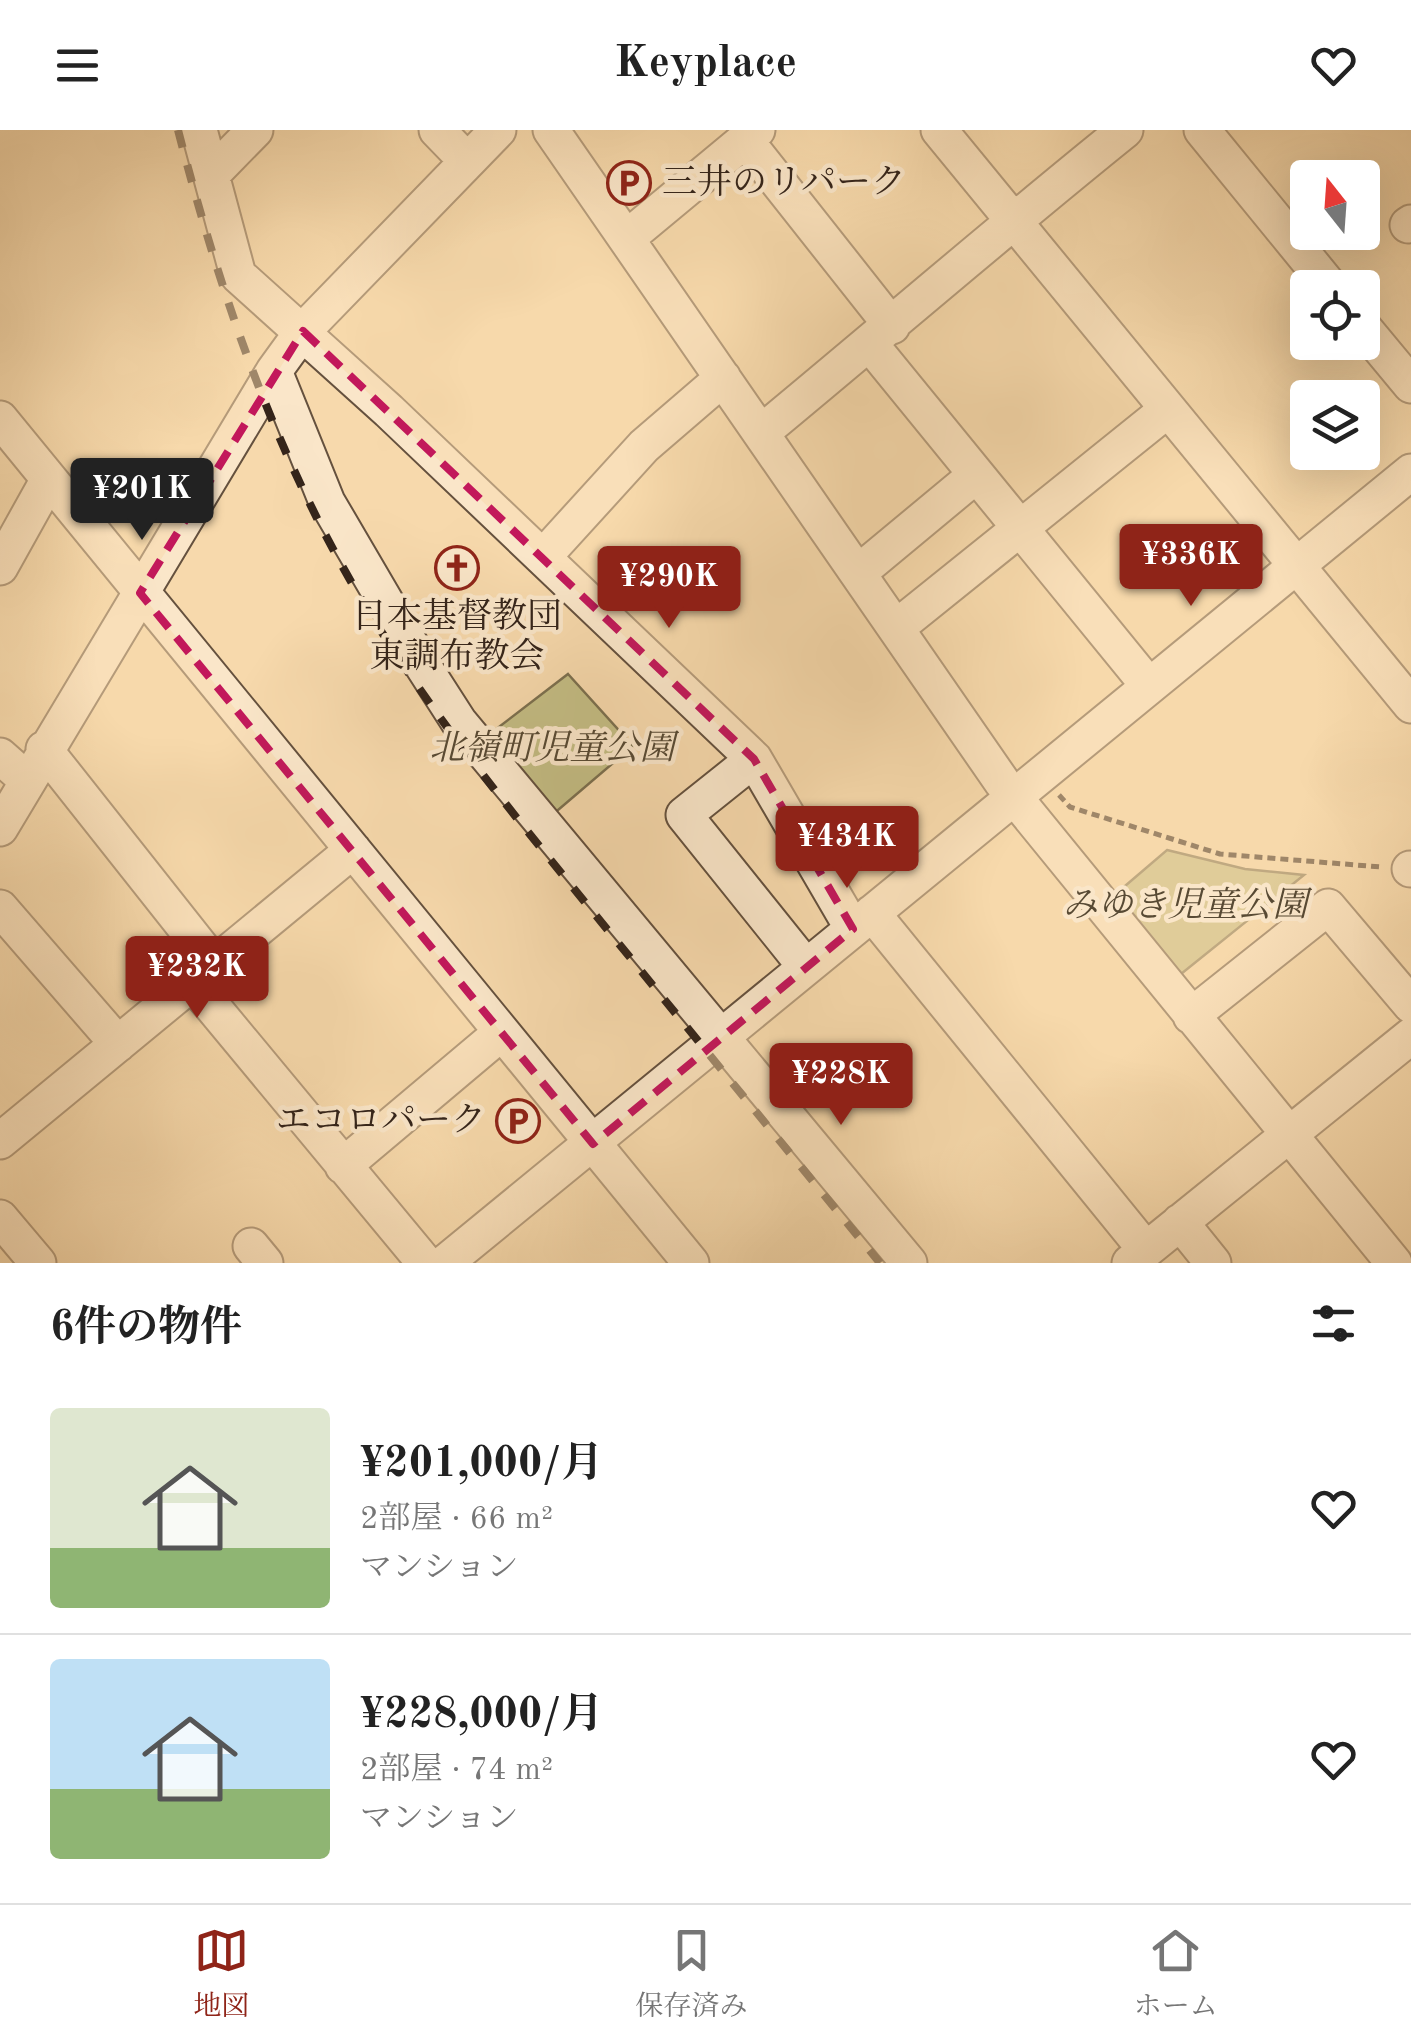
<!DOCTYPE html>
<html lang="ja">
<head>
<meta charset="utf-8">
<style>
  :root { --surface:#fff; --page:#f6f6f6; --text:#222; --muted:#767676; --line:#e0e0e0; --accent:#8f2418 }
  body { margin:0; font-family:"Old Standard TT","Noto Serif JP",serif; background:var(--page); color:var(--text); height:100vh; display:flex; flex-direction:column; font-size:38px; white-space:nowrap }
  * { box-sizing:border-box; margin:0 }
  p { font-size:32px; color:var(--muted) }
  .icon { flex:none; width:55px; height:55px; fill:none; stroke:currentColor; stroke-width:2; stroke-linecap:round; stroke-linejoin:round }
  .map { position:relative; height:1133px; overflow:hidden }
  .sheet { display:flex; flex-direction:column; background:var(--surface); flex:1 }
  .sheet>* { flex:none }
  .needle { width:65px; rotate:343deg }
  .tools { position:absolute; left:1290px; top:30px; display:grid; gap:20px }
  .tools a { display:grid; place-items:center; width:90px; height:90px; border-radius:10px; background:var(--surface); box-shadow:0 10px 40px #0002; font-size:50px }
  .price { position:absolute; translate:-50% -85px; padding:0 22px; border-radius:10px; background:var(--accent); color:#fff; font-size:32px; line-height:65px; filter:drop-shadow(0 2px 5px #0008) }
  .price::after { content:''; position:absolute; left:50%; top:60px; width:30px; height:22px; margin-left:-15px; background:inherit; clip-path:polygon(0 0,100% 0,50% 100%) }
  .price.on { background:#222; color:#fff }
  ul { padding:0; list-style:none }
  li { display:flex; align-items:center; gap:30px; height:250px; padding:0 50px }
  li+li { border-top:2px solid var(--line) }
  li span { display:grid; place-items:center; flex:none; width:280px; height:200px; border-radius:10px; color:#555 }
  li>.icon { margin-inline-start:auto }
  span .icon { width:120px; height:120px; fill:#fffc; stroke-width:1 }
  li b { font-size:42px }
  h2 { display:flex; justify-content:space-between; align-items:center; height:120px; padding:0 50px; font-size:42px }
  header { display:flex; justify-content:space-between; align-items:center; height:130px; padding:0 50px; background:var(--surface); font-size:45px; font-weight:700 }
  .menu { display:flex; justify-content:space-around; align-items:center; height:140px; border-top:2px solid var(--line); background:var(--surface); font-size:28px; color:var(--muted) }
  .menu a { display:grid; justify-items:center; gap:5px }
  .menu .on { color:var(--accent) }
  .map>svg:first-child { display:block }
  .green { fill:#c4bd84; stroke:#7c704f; stroke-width:2.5 }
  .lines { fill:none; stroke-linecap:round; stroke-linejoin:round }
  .minor-casing { stroke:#65513e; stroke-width:39 }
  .path { stroke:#34241a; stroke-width:5; stroke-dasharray:8 5; stroke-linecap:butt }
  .minor { stroke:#fae6c9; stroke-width:35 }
  .rail { stroke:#34241a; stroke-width:8; stroke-dasharray:18 18; stroke-linecap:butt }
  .marked { fill:none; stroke:#c2185b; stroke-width:8; stroke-dasharray:20 12; stroke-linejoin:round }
  .labels { text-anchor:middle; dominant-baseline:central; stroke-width:9; stroke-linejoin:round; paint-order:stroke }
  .poi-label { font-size:35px; fill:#34241a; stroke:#fae6c9; text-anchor:start }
  .park-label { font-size:35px; font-style:italic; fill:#584a34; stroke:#fae6c9 }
</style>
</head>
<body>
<header><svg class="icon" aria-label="menu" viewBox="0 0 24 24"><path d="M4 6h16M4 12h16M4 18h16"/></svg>Keyplace<svg class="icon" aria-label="heart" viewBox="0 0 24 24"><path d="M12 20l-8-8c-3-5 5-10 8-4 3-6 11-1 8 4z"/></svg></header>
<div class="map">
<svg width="1411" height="1133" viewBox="0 0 1411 1133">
  <rect width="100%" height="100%" fill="#f7d9ac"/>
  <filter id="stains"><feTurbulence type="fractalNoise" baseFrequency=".002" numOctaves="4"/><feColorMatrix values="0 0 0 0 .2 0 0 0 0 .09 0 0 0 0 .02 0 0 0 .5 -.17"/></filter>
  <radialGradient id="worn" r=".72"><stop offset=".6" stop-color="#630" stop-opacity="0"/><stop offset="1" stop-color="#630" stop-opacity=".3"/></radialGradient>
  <!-- green -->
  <path class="green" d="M 568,544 L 633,616 L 544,692 L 478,613 Z
    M 1167,720 L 1245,739 L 1304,745 L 1176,848 L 1111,768 Z"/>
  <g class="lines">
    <!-- minor casing -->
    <g class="minor-casing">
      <path id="minor" d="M 199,0 L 238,145 L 389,281 L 754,629 L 853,799
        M 437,0 L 467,31
        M 551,0 L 1002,652 L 1394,1133
        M 939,0 L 1411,575
        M 1202,0 L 1331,158
        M 745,10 L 892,196
        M 211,45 L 255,0
        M 1408,95 L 1411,93
        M 627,108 L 757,0
        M 1362,196 L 1411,255
        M 870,214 L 1149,556
        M 274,241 L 327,372 L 423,536 L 459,592 L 909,1133
        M 0,289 L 691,1133
        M 761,303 C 883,202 1002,99 1125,0
        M 543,427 L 644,316 L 723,248
        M 0,437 L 49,349
        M 858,443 L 976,345
        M 896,498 L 1167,280
        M 44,619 L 215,835
        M 0,626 L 27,650
        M 754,629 L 684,685 L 806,837
        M 0,698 L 274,241 L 303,201 L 498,0
        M 1410,739 L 1411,739
        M 0,778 L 118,914
        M 872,783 L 1146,1120
        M 192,852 L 425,1133
        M 1191,886 L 1328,777 L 1411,875
        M 0,1011 L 353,720
        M 343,1036 L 501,903
        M 0,1088 L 38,1133
        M 1180,1092 L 1213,1133
        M 251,1116 L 265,1133
        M 445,1133 L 1411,342
        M 1130,1133 L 1411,906"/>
    </g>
    <!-- path -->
    <path class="path" d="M 1059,665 L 1070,677 L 1220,724 L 1381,737"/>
    <!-- minor -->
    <use href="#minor" class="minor"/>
    <!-- rail -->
    <path class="rail" d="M 178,0 C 214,139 256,269 322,398 C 395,542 500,668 602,793 C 694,906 787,1020 880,1133"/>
  </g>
  <!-- marked area -->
  <path d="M0 0H1411V1133H0ZM 303,201 L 754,629 L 853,799 L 593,1014 L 140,463 Z" fill="#f7d9ac" fill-opacity=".55" fill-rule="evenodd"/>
  <path class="marked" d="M 303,201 L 754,629 L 853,799 L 593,1014 L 140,463 Z"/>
  <!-- icons -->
  <defs>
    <g id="parking-ring" transform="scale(2.25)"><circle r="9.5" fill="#fae6c9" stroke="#8f2418" stroke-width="1.5"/><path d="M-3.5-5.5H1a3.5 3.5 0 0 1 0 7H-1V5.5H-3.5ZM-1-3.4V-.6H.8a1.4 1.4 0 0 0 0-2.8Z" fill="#8f2418"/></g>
    <g id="church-ring" transform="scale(2.25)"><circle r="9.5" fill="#fae6c9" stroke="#8f2418" stroke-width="1.5"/><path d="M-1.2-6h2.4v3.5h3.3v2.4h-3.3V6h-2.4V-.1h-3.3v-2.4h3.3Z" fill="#8f2418"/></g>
  </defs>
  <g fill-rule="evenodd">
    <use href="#parking-ring" x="629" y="53"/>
    <use href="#church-ring" x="457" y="438"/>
    <use href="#parking-ring" x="518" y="991"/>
  </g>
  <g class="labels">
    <!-- poi labels -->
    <g class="poi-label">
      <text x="662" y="53">三井のリパーク</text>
      <text x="457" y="487" text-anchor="middle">日本基督教団<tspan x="457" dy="40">東調布教会</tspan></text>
      <text x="486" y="991" text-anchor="end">エコロパーク</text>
    </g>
    <!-- park labels -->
    <g class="park-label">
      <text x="552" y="619">北嶺町児童公園</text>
      <text x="1185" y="776">みゆき児童公園</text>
    </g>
  </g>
  <rect width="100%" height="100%" filter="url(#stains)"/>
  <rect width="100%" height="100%" fill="url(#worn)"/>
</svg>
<div class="tools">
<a><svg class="needle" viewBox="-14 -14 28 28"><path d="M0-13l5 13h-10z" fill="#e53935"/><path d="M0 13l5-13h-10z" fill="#767676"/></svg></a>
<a><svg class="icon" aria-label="locate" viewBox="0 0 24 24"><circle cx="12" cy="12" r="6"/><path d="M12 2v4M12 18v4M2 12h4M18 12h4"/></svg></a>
<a><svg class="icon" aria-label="layers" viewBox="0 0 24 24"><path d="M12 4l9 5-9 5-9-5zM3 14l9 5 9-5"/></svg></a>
</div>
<b class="price on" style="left:142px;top:413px">¥201K</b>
<b class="price" style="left:1191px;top:479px">¥336K</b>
<b class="price" style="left:669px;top:501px">¥290K</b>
<b class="price" style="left:847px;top:761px">¥434K</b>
<b class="price" style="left:197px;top:891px">¥232K</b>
<b class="price" style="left:841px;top:998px">¥228K</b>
</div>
<section class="sheet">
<h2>6件の物件<svg class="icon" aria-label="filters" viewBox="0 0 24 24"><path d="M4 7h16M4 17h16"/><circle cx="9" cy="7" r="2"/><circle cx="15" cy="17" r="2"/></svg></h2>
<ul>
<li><span style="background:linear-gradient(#dfe7d0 70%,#8fb573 0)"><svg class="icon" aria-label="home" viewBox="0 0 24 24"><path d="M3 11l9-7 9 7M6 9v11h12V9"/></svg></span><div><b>¥201,000/月</b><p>2部屋 · 66 m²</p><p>マンション</p></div><svg class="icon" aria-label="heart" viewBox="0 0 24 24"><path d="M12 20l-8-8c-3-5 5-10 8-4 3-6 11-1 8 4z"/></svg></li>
<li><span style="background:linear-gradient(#bfe0f5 65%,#8fb573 0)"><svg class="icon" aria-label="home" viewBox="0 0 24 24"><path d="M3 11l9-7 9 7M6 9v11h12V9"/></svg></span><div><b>¥228,000/月</b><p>2部屋 · 74 m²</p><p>マンション</p></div><svg class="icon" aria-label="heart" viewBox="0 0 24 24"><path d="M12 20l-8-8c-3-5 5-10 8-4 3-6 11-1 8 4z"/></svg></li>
</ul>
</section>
<nav class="menu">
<a class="on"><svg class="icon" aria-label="map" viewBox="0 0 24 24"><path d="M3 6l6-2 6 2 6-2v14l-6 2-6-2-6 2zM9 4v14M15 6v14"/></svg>地図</a>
<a><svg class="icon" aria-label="saved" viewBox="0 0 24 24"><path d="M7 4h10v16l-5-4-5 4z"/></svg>保存済み</a>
<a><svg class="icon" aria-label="home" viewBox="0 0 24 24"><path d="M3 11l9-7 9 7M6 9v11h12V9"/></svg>ホーム</a>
</nav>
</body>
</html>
